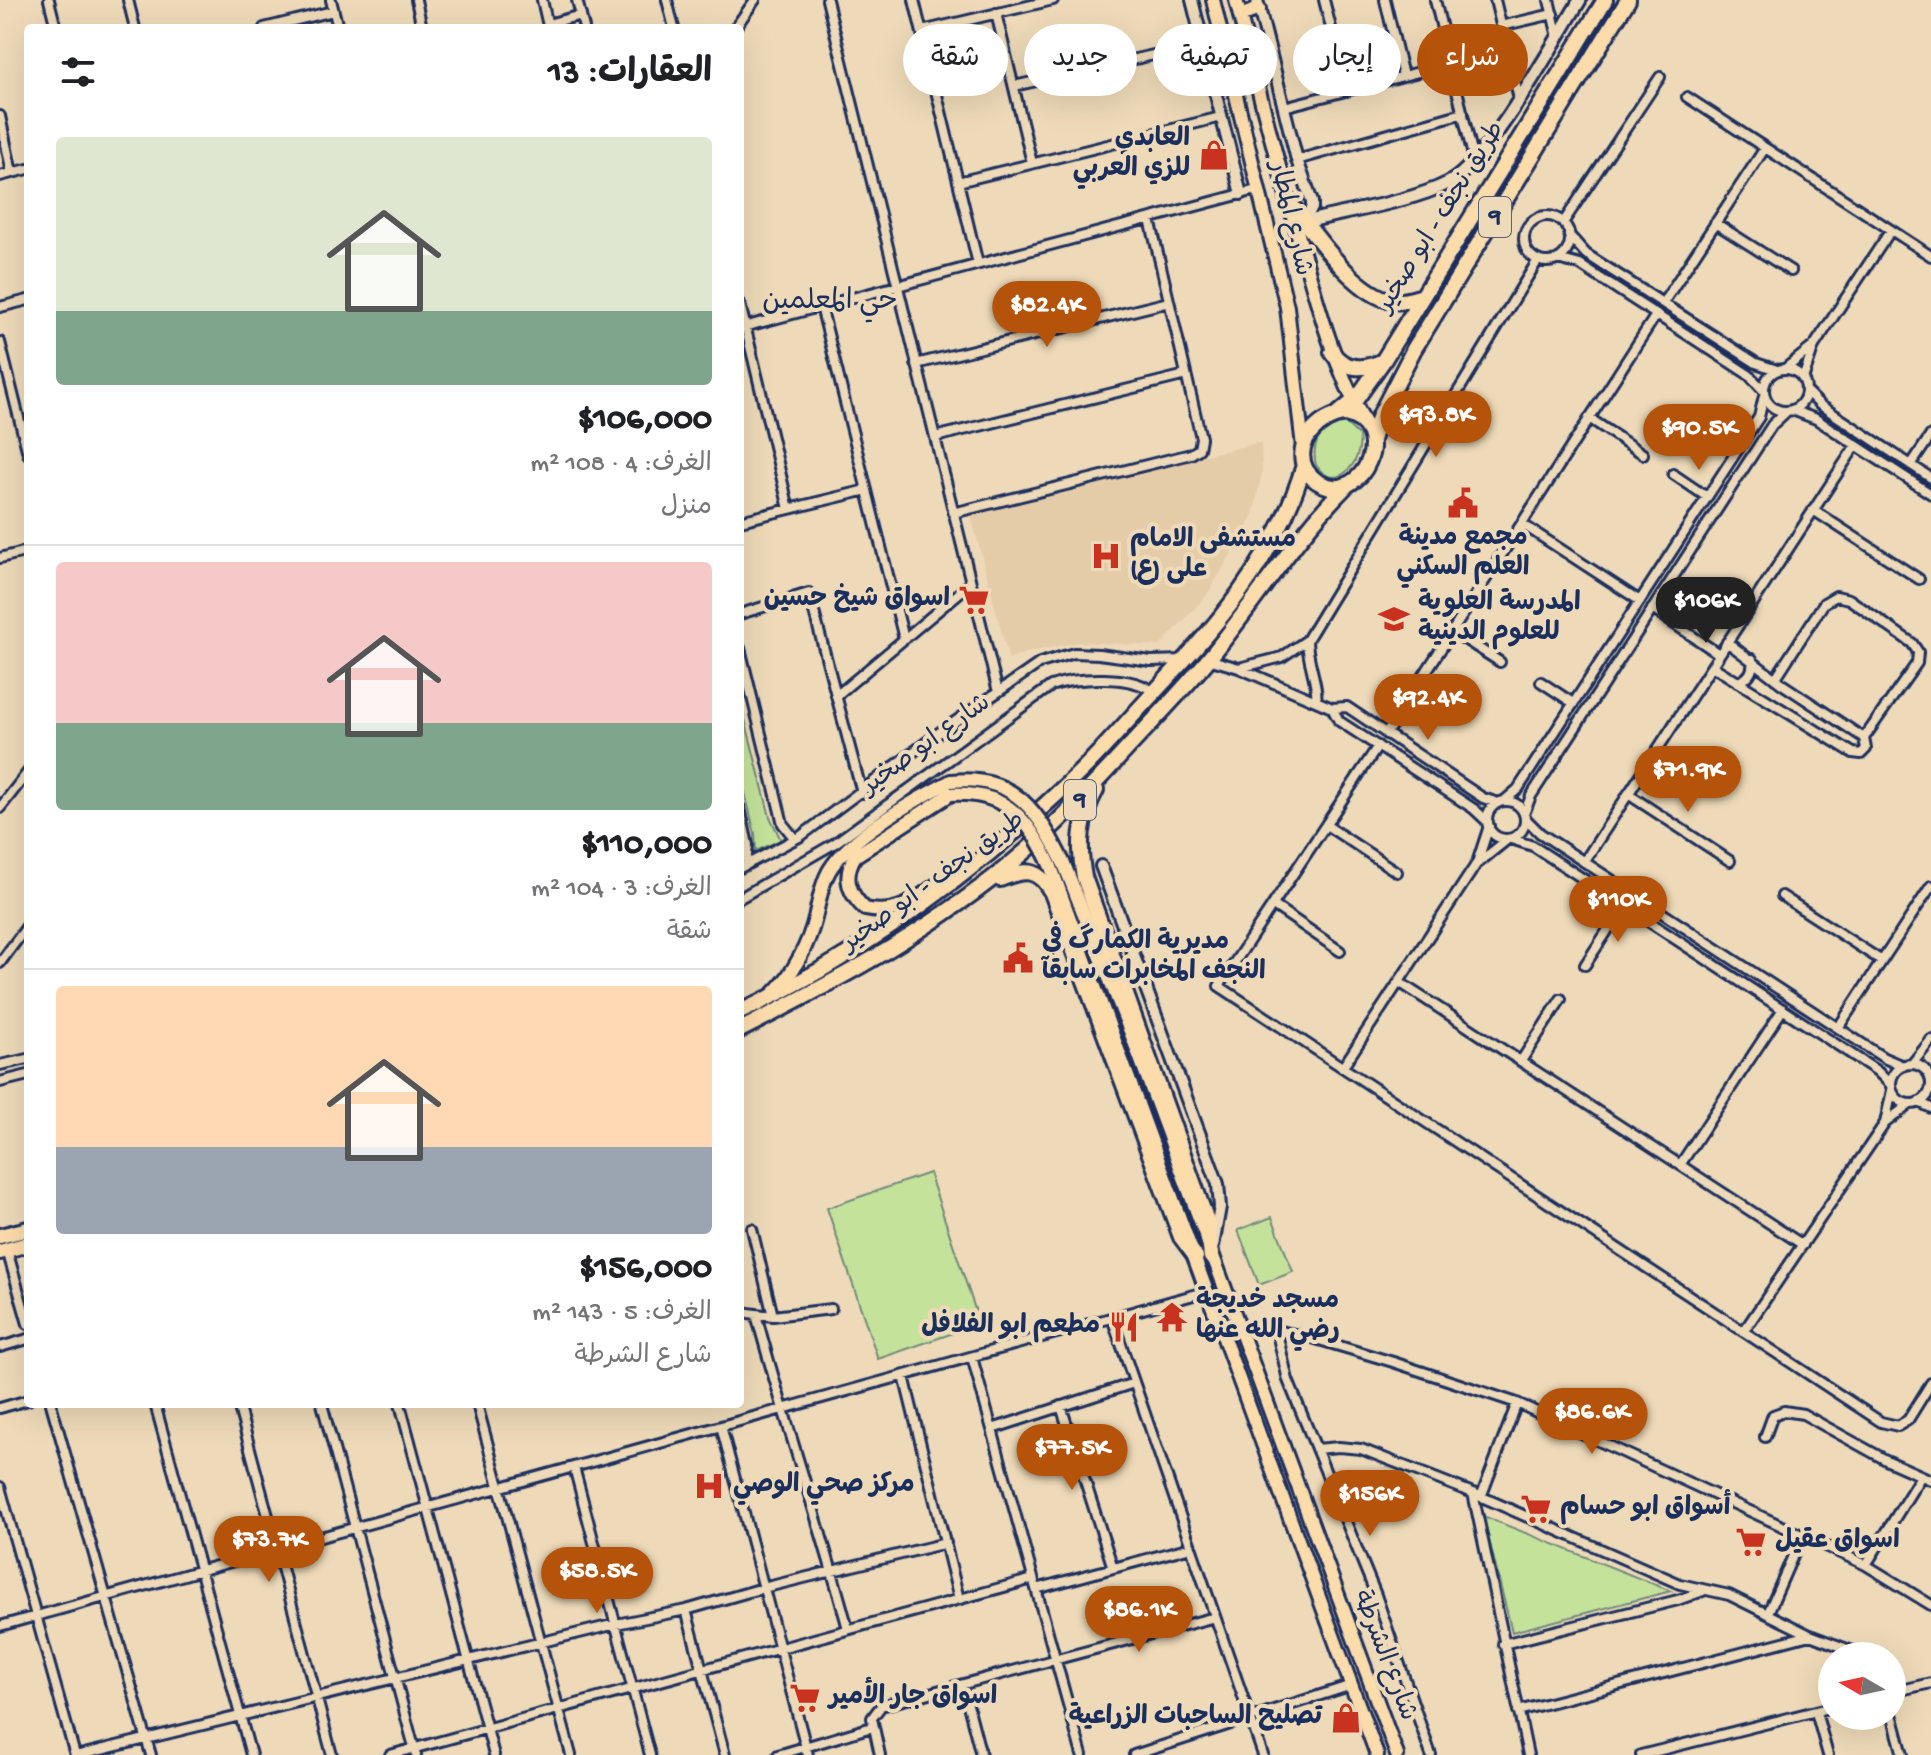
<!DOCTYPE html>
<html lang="ar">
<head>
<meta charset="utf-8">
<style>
  :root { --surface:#fff; --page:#f2f2f2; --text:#202124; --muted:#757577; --line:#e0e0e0; --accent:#b45309 }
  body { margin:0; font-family:"Gochi Hand","Playpen Sans Arabic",sans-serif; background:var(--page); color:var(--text); direction:rtl; height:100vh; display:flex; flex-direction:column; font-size:30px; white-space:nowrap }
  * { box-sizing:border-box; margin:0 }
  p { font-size:26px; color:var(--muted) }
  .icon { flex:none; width:44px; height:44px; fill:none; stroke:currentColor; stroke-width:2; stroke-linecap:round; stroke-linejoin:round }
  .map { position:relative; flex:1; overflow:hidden; direction:ltr }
  .side { position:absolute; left:24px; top:24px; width:720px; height:1384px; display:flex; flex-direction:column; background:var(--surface); border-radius:8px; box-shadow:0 8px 32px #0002; direction:rtl }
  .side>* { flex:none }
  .banner { position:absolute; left:768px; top:24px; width:760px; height:72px; direction:rtl; display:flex; gap:16px }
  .needle { width:52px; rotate:279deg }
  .buttons { position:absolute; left:1818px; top:1642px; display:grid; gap:16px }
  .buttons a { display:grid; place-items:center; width:88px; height:88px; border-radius:50%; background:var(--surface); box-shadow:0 8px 32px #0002; font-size:40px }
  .price { position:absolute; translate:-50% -68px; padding:0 18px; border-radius:28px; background:var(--accent); color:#fff; font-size:26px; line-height:52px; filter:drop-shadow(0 2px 4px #0008) }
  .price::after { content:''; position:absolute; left:50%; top:48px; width:24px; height:18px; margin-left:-12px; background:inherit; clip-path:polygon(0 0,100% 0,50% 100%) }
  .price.active { background:#222; color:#fff }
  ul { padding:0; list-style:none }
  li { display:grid; align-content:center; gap:16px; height:424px; padding:0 32px }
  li+li { border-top:2px solid var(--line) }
  li span { display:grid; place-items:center; height:248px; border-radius:8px; color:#555 }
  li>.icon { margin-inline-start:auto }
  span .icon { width:144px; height:144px; fill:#fffc; stroke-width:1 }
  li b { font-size:34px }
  h2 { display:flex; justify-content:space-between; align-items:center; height:96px; padding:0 32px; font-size:34px }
  .tag { padding:0 28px; border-radius:36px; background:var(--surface); box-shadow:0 8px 32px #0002; font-size:28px; line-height:72px }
  .tag.active { background:var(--accent); color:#fff }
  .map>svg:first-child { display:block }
  .built { fill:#e5cca8 }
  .green { fill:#c4e29a; stroke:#70887c; stroke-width:2 }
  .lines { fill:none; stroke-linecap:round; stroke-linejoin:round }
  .minor-casing { stroke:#1b2f5e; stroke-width:14 }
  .tertiary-casing { stroke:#1b2f5e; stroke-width:16 }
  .secondary-casing { stroke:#1b2f5e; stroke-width:17 }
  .primary-casing { stroke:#1b2f5e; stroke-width:18 }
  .trunk-casing { stroke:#1b2f5e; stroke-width:20 }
  .minor { stroke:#eedab8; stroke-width:8 }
  .tertiary { stroke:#eedab8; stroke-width:10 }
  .secondary { stroke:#eedab8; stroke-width:11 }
  .primary { stroke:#fddcac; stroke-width:12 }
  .trunk { stroke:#fddcac; stroke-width:14 }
  .primary-bridge-casing { stroke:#1b2f5e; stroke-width:18; stroke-linecap:butt }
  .primary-bridge { stroke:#fddcac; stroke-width:12 }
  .labels { text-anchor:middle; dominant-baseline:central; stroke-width:8; stroke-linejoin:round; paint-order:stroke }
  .shield { fill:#eedab8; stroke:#5a6279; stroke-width:2 }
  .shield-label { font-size:24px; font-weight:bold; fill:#1b2f5e }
  .poi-label { font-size:26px; font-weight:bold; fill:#1b2f5e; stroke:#eedab8; text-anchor:start }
  .street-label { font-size:26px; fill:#1b2f5e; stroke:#eedab8 }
  .neighbourhood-label { font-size:28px; fill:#1b2f5e; stroke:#eedab8 }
</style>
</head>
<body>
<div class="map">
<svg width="1931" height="1755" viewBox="0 0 1931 1755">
  <rect width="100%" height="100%" fill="#eedab8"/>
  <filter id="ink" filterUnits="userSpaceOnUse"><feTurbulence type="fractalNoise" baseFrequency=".0125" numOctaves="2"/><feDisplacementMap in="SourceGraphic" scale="16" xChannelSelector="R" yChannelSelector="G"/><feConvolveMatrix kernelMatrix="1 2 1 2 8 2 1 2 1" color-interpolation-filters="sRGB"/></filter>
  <g filter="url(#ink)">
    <!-- built -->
    <path class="built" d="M 1261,442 L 1262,473 L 1253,517 L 1207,595 L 1160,646 L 1079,642 L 1025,653 L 1009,660 L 970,512 Z"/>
    <!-- green -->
    <path class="green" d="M 1340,423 L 1348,425 L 1359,436 C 1364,461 1336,495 1316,465 C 1311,446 1320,427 1340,423 Z
      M 740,700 L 770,817 L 781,840 L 756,851 L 755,834 L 740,773 Z
      M 929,1173 L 980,1324 L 878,1359 L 827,1208 Z
      M 1272,1217 L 1293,1272 L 1259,1285 L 1238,1230 Z
      M 1483,1516 L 1671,1591 L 1512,1632 Z"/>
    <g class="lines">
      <!-- minor casing -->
      <g class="minor-casing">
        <path id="minor" d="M 49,0 L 56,28
          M 128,0 L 135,28
          M 331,0 L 338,28
          M 416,0 L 422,28
          M 542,0 L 548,26
          M 577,0 L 584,28
          M 667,0 L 674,28
          M 827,0 L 998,692
          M 914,0 L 978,264
          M 1324,0 L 1347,91
          M 1385,0 L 1403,76
          M 1435,0 L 1474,160
          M 1495,0 L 1519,99
          M 1549,0 L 1558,37
          M 996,13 L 1032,163
          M 548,24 L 581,15
          M 1501,26 L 1553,14
          M 264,28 L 333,11
          M 735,28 L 755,0
          M 922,31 L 1053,0
          M 1014,86 L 1203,44
          M 1687,97 L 1931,256
          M 1284,107 L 1507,49
          M 0,116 L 12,173
          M 1297,160 L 1463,113
          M 0,176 L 28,169
          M 958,182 L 1221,117
          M1524 239a23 23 0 1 1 46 0a23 23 0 1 1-46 0Z
          M 1563,223 L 1660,77
          M 1715,223 L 1791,271
          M 1569,235 L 1586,254 L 1756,363 L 1777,370
          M 1558,259 L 1580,265 L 1749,375 L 1764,391
          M 1663,303 L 1765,148
          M 740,304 L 789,509
          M 821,306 L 904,639
          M 0,307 L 28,300
          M 740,328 L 1260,189
          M 0,342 L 28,454
          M 916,364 L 1169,302
          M 1786,368 L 1814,346
          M1764 390a21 21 0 1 1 42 0a21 21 0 1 1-42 0Z
          M 1803,379 L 1814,346 L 1891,230
          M 1806,391 L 1820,405 L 1931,478
          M 1792,410 L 1816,419 L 1931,494
          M 1589,418 L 1643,454
          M 935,437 L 1186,375
          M 1911,465 L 1931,435
          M 1673,474 L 1707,497
          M 1813,510 L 1919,579
          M 953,513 L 1191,454 L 1199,449 L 1201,438 L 1150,219
          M 740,521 L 867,490
          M 1522,524 L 1640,601
          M 0,558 L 28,551
          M 1652,609 L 1719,654
          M 740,614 L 809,593 L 862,793
          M 1452,631 L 1500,662
          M 1307,640 C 1307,661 1319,686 1316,701
          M 740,648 L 783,824 L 795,839 L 797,838
          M 1208,659 L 1239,668 L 1332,708 L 1347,707 L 1483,798 L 1498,803
          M 1712,666 L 1853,753 L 1861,754 L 1866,749 L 1864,738 L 1782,684 L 1727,642
          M 1239,668 L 1282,657 L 1307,640 L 1538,260
          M 1775,679 L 1824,603 L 1836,596 L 1849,599 L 1912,643 L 1918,652 L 1917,663 L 1864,738
          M 1541,682 L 1573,703
          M 1737,682 C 1749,679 1754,671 1752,659
          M 836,696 L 971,583
          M 1332,708 L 1339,721 L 1474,809 L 1488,822
          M 1386,734 L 1656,315
          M 1378,746 L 1219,986 L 1881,1422 L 1898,1426 L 1908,1420 L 1931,1383
          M 1628,794 L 1730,861
          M 1504,801 L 1518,789 L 1759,417 L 1764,396
          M1487 820a19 19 0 1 1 38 0a19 19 0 1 1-38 0Z
          M 0,808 L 28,772
          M 740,808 L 748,845 L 746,865
          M 1524,814 L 1531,796 L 1772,425 L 1787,411
          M 1525,818 L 1540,833 L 1884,1058 L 1903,1066
          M 1326,825 L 1397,872
          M 1511,839 L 1533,846 L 1877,1071 L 1891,1085
          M 1584,862 L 1856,445
          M 1478,863 L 1508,839
          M 740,868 L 801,836 L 940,732 L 1040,663 L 1074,653 L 1099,654 L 1151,661 L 1184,660
          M 1782,896 L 1882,961
          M 740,898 L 835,843 L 1051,686 C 1075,677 1135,674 1154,693
          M 1273,905 L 1340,951
          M 0,963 L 28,925
          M 1585,965 L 1624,905
          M 1399,982 L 1803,1245
          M 1838,1028 L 1931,886
          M 1521,1061 L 1561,999
          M 1912,1064 L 1931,1040
          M1891 1084a20 20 0 1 1 40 0a20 20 0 1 1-40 0Z
          M 0,1065 L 28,1059
          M 1343,1067 L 1477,863 L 1489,826
          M 0,1082 L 28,1075
          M 1919,1102 L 1931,1108
          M 1885,1123 L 1892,1090
          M 1680,1165 L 1783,1009
          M 752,1229 L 773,1316
          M 7,1250 L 28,1324
          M 740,1312 L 773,1316 L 831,1309
          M 756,1314 C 784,1420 820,1524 848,1629
          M 1112,1318 L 1263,1755
          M 1276,1329 L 1288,1380 L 1376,1595 L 1431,1755
          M 1239,1330 L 1256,1326 L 1309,1337 L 1393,1362 L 1517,1403 L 1866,1565 L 1931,1605
          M 1744,1331 L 1885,1123 L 1910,1104
          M 0,1347 L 28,1339
          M 972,1357 L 1082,1755
          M 904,1376 L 959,1599
          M 51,1404 L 151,1755
          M 155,1404 L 251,1755
          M 238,1404 L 332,1755
          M 322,1404 L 416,1755
          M 400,1404 L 494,1755
          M 477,1404 L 571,1755
          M 1061,1406 L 1113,1568
          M 0,1408 L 28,1400
          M 721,1426 L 808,1755
          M 992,1429 L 1134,1383
          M 1765,1437 L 1773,1415 L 1784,1411 L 1803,1414 L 1886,1460 L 1931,1480
          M 1316,1449 L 1339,1447 L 1361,1449 L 1473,1493 L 1680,1584 L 1729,1595 L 1810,1635 L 1866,1656
          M 574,1467 L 650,1755
          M 0,1487 L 75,1755
          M 1473,1493 L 1528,1755
          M 1481,1497 L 1517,1403
          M 1866,1565 L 1921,1476
          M 1036,1589 L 1191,1547
          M 686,1610 L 725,1755
          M 1768,1613 L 1802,1535
          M 0,1626 L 1208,1291
          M 1503,1644 L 1678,1600 L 1703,1591
          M 963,1686 L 981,1755
          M 1892,1692 L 1931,1683
          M 1518,1711 L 1810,1635
          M 1816,1712 L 1828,1755
          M 1892,1714 L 1903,1755
          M 80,1755 L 616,1624 L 686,1610 L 763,1588 L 946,1543
          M 390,1755 L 1033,1579
          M 778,1755 L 872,1727
          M 880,1755 L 872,1718 L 881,1706 L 1215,1617
          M 1134,1755 L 1352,1685
          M 1641,1755 L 1832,1707"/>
      </g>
      <!-- tertiary casing -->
      <g class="tertiary-casing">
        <path id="tertiary" d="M 1192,0 L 1241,194
          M 1257,0 L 1297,160 L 1312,202 L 1312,208 L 1303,219
          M 1101,866 L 1218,1184 L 1220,1207 L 1213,1246"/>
      </g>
      <!-- secondary casing -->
      <g class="secondary-casing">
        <path id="secondary" d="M 1306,222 C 1348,211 1411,202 1448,183 C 1487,164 1555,41 1580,0"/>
      </g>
      <!-- primary casing -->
      <g class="primary-casing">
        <path id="primary" d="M 1213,0 L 1287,307 L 1303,447
          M 1236,0 C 1255,78 1275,154 1297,231 C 1316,299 1333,365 1367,427
          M 1240,16 L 1259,9
          M 951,794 L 855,856 C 843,876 848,893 865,909 C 910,919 928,883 966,867
          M 1064,864 L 1130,1031 L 1397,1755
          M 1051,867 L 1377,1755
          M 774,993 C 793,975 809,943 815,918 C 819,902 821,885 829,871 C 849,836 916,800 951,781"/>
      </g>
      <!-- trunk casing -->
      <g class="trunk-casing">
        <path id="trunk" d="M 1288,201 C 1313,230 1352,293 1392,301 C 1402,303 1412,299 1423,296
          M 1332,352 C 1344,371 1365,370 1383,361
          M 1338,414 L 1357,398 L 1383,361 L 1605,0
          M 1345,414 C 1399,426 1362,506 1320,483 C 1314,480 1310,476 1306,470 C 1292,444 1320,416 1345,414 Z
          M 1372,440 L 1380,415 L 1414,349 L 1628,0
          M 1096,790 C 1080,819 1078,845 1084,877 L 1207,1221 L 1211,1257
          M 1000,879 C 1024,869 1038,867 1052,893 L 1181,1237 L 1196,1257
          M 740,1012 C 864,954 978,870 1077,775 C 1101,752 1124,725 1147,700 C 1214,629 1276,560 1304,465
          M 740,1030 C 841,979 941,925 1027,850 C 1058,823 1085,794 1113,764 C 1144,730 1177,697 1207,661 C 1255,603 1293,539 1347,485
          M 0,1236 L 28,1229
          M 0,1252 L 28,1244"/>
      </g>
      <!-- minor -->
      <use href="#minor" class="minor"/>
      <!-- tertiary -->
      <use href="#tertiary" class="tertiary"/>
      <!-- secondary -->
      <use href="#secondary" class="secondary"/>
      <!-- primary -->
      <use href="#primary" class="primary"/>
      <!-- trunk -->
      <use href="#trunk" class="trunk"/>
      <!-- primary-bridge casing -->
      <g class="primary-bridge-casing">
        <path id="primary-bridge" d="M 951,781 C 1016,774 1039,813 1064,864
          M 951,794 C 1007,791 1030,820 1051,867"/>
      </g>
      <!-- primary-bridge -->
      <use href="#primary-bridge" class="primary-bridge"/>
    </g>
  </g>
  <!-- icons -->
  <defs>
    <g id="shop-bare" transform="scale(2.4)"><path d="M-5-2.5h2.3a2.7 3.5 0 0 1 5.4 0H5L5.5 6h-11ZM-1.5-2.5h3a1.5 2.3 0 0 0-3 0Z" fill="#c8321e" stroke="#eedab8" stroke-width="2.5" paint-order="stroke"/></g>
    <g id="civic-bare" transform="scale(2.4)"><path d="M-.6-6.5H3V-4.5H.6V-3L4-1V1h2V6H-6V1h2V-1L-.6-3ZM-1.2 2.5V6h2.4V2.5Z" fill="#c8321e" stroke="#eedab8" stroke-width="2.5" paint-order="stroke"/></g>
    <g id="hospital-bare" transform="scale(2.4)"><path d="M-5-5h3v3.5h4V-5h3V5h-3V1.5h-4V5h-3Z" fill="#c8321e" stroke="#eedab8" stroke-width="2.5" paint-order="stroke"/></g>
    <g id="supermarket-bare" transform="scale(2.4)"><path d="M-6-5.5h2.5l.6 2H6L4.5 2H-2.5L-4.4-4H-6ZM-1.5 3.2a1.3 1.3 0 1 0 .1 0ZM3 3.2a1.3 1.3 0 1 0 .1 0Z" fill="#c8321e" stroke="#eedab8" stroke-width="2.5" paint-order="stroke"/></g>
    <g id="school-bare" transform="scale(2.4)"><path d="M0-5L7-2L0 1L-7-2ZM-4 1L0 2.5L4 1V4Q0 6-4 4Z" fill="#c8321e" stroke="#eedab8" stroke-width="2.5" paint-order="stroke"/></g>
    <g id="temple-bare" transform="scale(2.4)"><path d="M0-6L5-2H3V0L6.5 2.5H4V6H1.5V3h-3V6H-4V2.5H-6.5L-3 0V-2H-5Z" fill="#c8321e" stroke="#eedab8" stroke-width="2.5" paint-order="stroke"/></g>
    <g id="restaurant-bare" transform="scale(2.4)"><path d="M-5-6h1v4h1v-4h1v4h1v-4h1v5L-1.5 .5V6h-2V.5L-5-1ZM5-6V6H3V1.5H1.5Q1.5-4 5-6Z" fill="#c8321e" stroke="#eedab8" stroke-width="2.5" paint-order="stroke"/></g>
  </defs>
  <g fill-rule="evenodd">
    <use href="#shop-bare" x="1214" y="155"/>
    <use href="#civic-bare" x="1463" y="503"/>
    <use href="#hospital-bare" x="1106" y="556"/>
    <use href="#supermarket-bare" x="974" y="600"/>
    <use href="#school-bare" x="1394" y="619"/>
    <use href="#civic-bare" x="1018" y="958"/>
    <use href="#temple-bare" x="1172" y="1317"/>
    <use href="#restaurant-bare" x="1124" y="1327"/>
    <use href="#hospital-bare" x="709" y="1486"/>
    <use href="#supermarket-bare" x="1536" y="1509"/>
    <use href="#supermarket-bare" x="1751" y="1542"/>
    <use href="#supermarket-bare" x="805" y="1698"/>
    <use href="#shop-bare" x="1346" y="1718"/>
  </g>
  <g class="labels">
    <!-- shield labels -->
    <g class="shield">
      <rect x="1479" y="197" width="32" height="40" rx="6"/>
      <rect x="1064" y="780" width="32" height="40" rx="6"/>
    </g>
    <g class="shield-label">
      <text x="1495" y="217">9</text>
      <text x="1080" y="800">9</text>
    </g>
    <!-- poi labels -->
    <g class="poi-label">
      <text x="1190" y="140" text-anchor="end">العابدي<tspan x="1190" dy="30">للزي العربي</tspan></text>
      <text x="1463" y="539" text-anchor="middle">مجمع مدينة<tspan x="1463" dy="30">العلم السكني</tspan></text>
      <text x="1130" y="541">مستشفی الامام<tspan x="1130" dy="30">علی (ع)</tspan></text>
      <text x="950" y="600" text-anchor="end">اسواق شيخ حسين</text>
      <text x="1418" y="604">المدرسة العلوية<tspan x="1418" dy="30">للعلوم الدينية</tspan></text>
      <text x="1042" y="943">مديرية الكمارگ في<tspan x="1042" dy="30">النجف المخابرات سابقآ</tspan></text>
      <text x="1196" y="1302">مسجد خديجة<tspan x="1196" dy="30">رضي الله عنها</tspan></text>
      <text x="1100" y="1327" text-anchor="end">مطعم ابو الفلافل</text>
      <text x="733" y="1486">مركز صحي الوصي</text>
      <text x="1560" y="1509">أسواق ابو حسام</text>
      <text x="1775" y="1542">اسواق عقيل</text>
      <text x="829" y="1698">اسواق جار الأمير</text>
      <text x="1322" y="1718" text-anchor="end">تصليح الساحبات الزراعية</text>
    </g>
    <!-- street labels -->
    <g class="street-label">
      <text transform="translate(1442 218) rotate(-58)">طريق نجف - ابو صخير</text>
      <text transform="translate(1289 219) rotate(77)">شارع المطار</text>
      <text transform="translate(927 746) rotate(-36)">شارع ابو صخير</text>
      <text transform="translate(934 883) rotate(-36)">طريق نجف - ابو صخير</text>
      <text transform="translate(1383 1656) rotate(69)">شارع الشرطة</text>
    </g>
    <!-- neighbourhood labels -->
    <g class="neighbourhood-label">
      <text x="830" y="302">حي المعلمين</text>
    </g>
  </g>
</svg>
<div class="buttons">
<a><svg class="needle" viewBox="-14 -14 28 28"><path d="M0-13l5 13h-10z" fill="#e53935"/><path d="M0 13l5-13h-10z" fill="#757577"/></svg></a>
</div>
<b class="price" style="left:1047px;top:349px">$82.4K</b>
<b class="price" style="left:1436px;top:459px">$93.8K</b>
<b class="price" style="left:1699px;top:472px">$90.5K</b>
<b class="price active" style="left:1706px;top:645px">$106K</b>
<b class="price" style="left:1428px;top:742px">$92.4K</b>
<b class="price" style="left:1688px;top:814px">$71.9K</b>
<b class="price" style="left:1618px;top:944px">$110K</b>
<b class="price" style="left:1592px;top:1456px">$86.6K</b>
<b class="price" style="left:1072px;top:1492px">$77.5K</b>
<b class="price" style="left:1370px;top:1538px">$156K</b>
<b class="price" style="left:269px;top:1584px">$73.7K</b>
<b class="price" style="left:597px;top:1615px">$58.5K</b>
<b class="price" style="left:1139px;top:1654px">$86.1K</b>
<div class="banner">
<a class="tag active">شراء</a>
<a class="tag">إيجار</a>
<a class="tag">تصفية</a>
<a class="tag">جديد</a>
<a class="tag">شقة</a>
</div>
<section class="side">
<h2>العقارات: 13<svg class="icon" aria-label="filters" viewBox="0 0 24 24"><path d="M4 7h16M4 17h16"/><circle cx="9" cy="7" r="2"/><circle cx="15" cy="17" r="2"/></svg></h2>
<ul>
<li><span style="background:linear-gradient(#dfe7d0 70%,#7fa58c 0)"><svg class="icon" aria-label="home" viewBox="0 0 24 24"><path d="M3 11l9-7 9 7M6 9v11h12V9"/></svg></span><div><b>$106,000</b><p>الغرف: 4 · 108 m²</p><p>منزل</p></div></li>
<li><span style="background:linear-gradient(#f6c9c9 65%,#7fa58c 0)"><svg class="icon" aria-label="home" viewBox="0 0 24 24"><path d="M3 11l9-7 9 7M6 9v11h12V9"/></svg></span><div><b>$110,000</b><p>الغرف: 3 · 104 m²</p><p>شقة</p></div></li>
<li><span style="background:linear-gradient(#ffd9b3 65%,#9aa5b1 0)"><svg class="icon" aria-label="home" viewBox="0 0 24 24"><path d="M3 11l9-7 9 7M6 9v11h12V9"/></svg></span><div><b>$156,000</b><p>الغرف: 5 · 143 m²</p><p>شارع الشرطة</p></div></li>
</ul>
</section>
</div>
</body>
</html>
